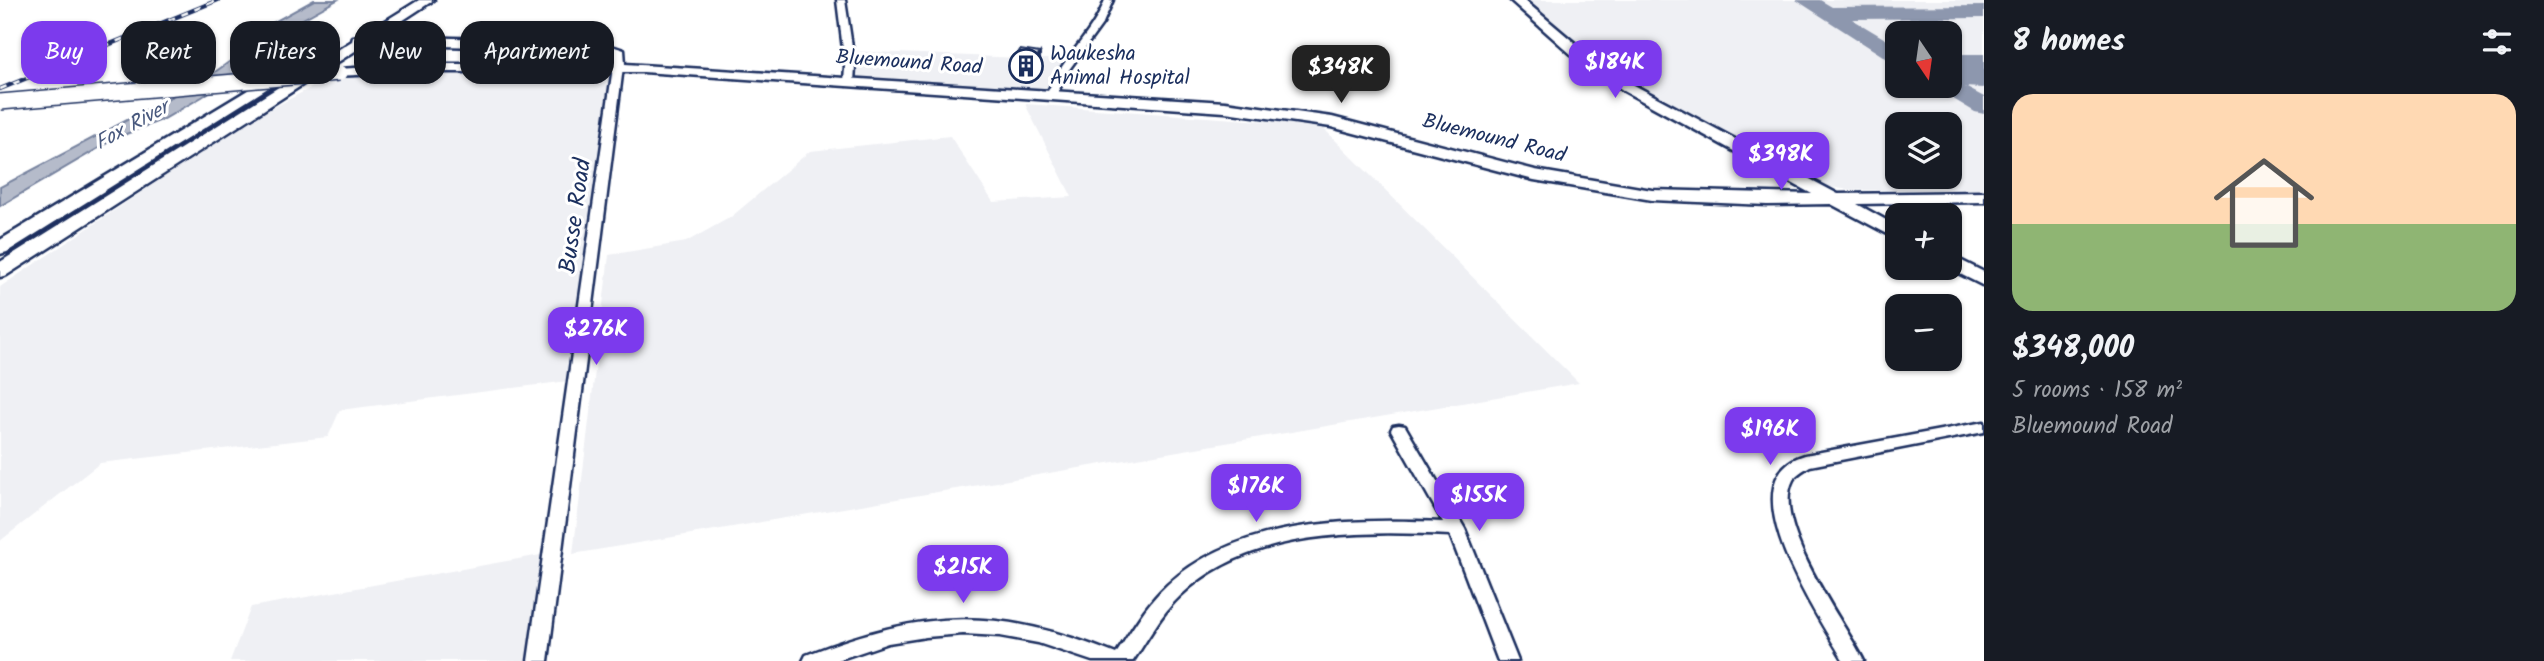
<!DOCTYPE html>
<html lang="en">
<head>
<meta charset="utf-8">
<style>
  :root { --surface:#171b24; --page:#20242c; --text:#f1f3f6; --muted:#9ea1a6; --line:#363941; --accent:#7c3aed }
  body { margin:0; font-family:Kalam,sans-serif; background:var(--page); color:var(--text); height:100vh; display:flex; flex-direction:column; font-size:26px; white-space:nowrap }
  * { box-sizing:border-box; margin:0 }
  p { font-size:23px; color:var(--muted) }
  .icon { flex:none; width:38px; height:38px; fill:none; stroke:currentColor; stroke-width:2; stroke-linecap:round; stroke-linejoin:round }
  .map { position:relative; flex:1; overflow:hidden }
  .side { display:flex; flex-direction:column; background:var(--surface); width:560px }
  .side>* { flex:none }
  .banner { position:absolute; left:21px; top:21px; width:665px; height:63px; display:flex; gap:14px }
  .needle { width:46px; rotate:167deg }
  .fabs { position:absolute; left:1885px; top:21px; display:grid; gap:14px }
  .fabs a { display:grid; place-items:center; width:77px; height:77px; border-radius:14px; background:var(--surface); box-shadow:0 2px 5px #0004; font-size:35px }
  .price { position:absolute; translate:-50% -60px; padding:0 16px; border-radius:14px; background:var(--accent); color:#fff; font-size:23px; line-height:46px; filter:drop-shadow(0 2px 4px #0008) }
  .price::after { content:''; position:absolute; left:50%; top:42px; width:21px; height:16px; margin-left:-10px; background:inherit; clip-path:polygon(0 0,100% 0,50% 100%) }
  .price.active { background:#222; color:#fff }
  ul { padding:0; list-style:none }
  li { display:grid; align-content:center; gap:14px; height:371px; padding:0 28px }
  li+li { border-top:2px solid var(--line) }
  li span { display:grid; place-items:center; height:217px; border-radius:21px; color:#555 }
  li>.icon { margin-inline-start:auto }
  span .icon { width:126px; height:126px; fill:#fffc; stroke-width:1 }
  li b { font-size:30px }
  h2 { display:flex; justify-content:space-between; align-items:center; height:84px; padding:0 28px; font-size:30px }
  .tag { padding:0 24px; border-radius:21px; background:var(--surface); box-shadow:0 2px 5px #0004; font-size:24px; line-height:63px }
  .tag.active { background:var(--accent); color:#fff }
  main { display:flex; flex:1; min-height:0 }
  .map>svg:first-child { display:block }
  .built { fill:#eff0f4; fill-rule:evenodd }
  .water { fill:#b5bbca; stroke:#77839f; stroke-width:2 }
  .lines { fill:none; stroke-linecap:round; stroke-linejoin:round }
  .taxiway { fill:#8d97ae; fill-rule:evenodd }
  .runway { fill:#8d97ae; fill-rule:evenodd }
  .street-casing { stroke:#1b2f5e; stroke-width:5 }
  .secondary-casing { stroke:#1b2f5e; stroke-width:5 }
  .street { fill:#fff; fill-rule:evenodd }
  .secondary { fill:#fff; fill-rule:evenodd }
  .rail-casing { stroke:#1b2f5e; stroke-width:4.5 }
  .rail { stroke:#fff; stroke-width:2.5; stroke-dasharray:7; stroke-linecap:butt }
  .secondary-bridge-casing { stroke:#1b2f5e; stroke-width:18; stroke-linecap:butt }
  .secondary-bridge { stroke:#fff; stroke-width:15 }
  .wall { fill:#aeb1bb; stroke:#1b2f5e; stroke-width:2 }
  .shaded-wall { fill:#8d9099; stroke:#1b2f5e; stroke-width:2 }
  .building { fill:#caceda; stroke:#1b2f5e; stroke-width:2 }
  .labels { text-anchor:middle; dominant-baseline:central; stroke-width:6; stroke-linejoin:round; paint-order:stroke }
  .far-poi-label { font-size:21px; fill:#1b2f5e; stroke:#fff; text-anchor:start }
  .far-street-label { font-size:21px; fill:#1b2f5e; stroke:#fff }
  .far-water-label { font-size:21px; font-style:italic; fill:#49597e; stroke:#fff }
  .street-label { font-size:24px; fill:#1b2f5e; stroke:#fff }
</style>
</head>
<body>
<main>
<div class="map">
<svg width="1984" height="661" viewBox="0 0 1984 661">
  <rect width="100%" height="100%" fill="#fff"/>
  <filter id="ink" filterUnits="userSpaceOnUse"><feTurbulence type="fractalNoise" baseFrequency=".0143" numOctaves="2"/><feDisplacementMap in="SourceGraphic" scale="14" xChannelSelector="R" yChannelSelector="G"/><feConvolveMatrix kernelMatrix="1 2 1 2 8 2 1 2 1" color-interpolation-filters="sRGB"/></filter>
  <g filter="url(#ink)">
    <!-- built -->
    <path class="built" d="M 1526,0 L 1984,0 L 1984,190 L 1850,190 L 1830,187 L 1627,79 L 1573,40 ZM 1950,33 L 1950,86 L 1897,86 L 1897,33 ZM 1950,124 L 1950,177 L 1897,177 L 1897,124 Z
      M 848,51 L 1070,60 L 1050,96 L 849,82 Z
      M 618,67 L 576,380 L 340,410 L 328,437 L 100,463 L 0,541 L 0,287 L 248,121 L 339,73 Z
      M 1025,104 L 1320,125 L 1579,383 L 573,554 L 609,255 L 686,242 L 731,217 L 810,151 L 950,136 L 993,202 L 1072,197 Z
      M 552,553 L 538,661 L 230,661 L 251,607 Z"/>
    <!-- water -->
    <path class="water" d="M 314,0 L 337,0 L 274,35 L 264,49 L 235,75 L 202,97 L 164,119 L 116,138 L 0,206 L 0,187 L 205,79 L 236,57 L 246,40 L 263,28 Z"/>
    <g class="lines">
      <!-- taxiway -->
      <path class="taxiway" d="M 1796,0 L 1820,0 L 1832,7 L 1984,6 L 1984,18 L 1852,19 L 1897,46 L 1897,62 L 1889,60 Z
        M 1950,79 L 1984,97 L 1984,114 L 1975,112 L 1940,91 L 1936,86 L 1950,86 Z"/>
      <!-- runway -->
      <path class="runway" d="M 1950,54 L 1984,54 L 1984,88 L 1942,86 L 1950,86 Z"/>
      <!-- street casing -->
      <g class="street-casing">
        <path id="street" d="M 837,0 L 845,0 L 855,66 L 854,82 L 849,85 L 844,82 L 845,66 Z
          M 1105,0 L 1113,0 L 1103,23 L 1068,71 L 1055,98 L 1047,98 L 1046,96 C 1060,60 1092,36 1105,0 Z
          M 618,64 L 623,67 L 548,661 L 528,661 L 613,67 Z
          M 1984,422 L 1984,432 L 1810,466 C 1804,470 1796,474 1793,480 C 1770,524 1844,621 1864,661 L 1844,661 C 1821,621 1723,479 1805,455 Z
          M 1399,425 L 1405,426 L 1465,529 L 1518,661 L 1498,661 L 1450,535 C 1360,531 1249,529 1180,596 C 1160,615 1148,639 1133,661 L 1092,661 L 1038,643 L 1000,636 L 963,634 L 926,637 L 888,643 L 835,661 L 803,661 L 806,655 C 924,609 998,606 1116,654 C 1132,630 1146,604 1167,585 C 1239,519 1352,518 1443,522 L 1391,430 L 1393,426 Z"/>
      </g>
      <!-- secondary casing -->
      <g class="secondary-casing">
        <path id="secondary" d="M 419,0 L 434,0 L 379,36 L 600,42 L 624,50 L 625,64 L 1225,102 L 1332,117 L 1535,170 L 1652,190 L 1812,194 L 1624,91 L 1572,55 L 1510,0 L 1524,0 L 1582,49 L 1634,85 L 1838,194 L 1984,192 L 1984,202 L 1857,204 L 1897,226 L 1897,239 L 1831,204 L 1767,205 L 1652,200 L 1534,180 L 1331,127 L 1225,112 L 643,72 L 428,72 L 334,76 L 332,73 L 334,70 L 339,69 L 416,64 L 611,64 L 612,55 L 598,50 L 366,44 L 7,275 L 0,277 L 0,262 L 352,41 L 353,37 L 361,36 Z
          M 266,79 L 271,80 L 273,83 L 271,86 L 7,252 L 0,254 L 0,240 Z
          M 1950,255 L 1984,272 L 1984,286 L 1948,268 Z"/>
      </g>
      <!-- street -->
      <use href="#street" class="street"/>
      <!-- secondary -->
      <use href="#secondary" class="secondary"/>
      <!-- rail casing -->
      <g class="rail-casing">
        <path id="rail" d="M 0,89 L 218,0"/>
      </g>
      <!-- rail -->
      <use href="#rail" class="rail"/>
      <!-- secondary-bridge casing -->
      <g class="secondary-bridge-casing">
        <path id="secondary-bridge" d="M 0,102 L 339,73"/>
      </g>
      <!-- secondary-bridge -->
      <use href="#secondary-bridge" class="secondary-bridge"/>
    </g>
    <!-- wall -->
    <path class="wall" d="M 1040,53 L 1040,62 L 1034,71 L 1012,72 L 1012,63 Z"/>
    <!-- shaded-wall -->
    <path class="shaded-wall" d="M 1040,53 L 1040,62 L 1034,71 L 1034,62 Z"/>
    <!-- building -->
    <path class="building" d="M 1020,50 L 1040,53 L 1034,62 L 1012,63 Z"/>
  </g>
  <!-- icons -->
  <defs>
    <g id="building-ring" transform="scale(1.75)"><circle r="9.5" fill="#fff" stroke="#1b2f5e" stroke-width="1.5"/><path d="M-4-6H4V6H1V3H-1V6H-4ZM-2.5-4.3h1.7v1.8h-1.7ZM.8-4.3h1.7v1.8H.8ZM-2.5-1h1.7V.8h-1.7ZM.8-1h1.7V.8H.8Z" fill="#1b2f5e"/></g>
  </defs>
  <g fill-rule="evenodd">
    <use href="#building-ring" x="1026" y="66"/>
  </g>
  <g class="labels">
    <!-- far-poi labels -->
    <g class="far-poi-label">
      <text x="1050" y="54">Waukesha<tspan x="1050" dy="24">Animal Hospital</tspan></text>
    </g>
    <!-- far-street labels -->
    <g class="far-street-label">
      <text transform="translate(909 63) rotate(4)">Bluemound Road</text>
      <text transform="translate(1494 139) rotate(14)">Bluemound Road</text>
    </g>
    <!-- far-water labels -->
    <g class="far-water-label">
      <text transform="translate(132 126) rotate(-29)">Fox River</text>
    </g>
    <!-- street labels -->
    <g class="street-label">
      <text transform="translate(576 216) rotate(-82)">Busse Road</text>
    </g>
  </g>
</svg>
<div class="fabs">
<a><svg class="needle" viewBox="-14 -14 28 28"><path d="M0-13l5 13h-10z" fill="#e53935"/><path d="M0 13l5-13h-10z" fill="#9ea1a6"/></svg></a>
<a><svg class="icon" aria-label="layers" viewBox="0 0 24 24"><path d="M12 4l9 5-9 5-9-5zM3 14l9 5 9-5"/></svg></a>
<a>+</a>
<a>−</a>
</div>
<b class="price" style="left:1615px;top:100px">$184K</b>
<b class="price active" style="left:1341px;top:105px">$348K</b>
<b class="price" style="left:1781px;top:192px">$398K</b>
<b class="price" style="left:596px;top:367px">$276K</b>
<b class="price" style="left:1770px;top:467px">$196K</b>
<b class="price" style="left:1256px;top:524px">$176K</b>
<b class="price" style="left:1479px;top:533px">$155K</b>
<b class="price" style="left:963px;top:605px">$215K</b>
<div class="banner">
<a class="tag active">Buy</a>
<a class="tag">Rent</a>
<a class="tag">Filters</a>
<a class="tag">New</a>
<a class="tag">Apartment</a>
</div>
</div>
<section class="side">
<h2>8 homes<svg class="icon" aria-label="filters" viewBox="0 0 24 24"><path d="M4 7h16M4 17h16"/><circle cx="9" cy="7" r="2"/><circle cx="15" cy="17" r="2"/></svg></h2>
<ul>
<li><span style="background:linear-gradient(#ffd9b3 60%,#8fb573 0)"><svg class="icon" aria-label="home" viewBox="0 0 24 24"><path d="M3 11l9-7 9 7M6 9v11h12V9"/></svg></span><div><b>$348,000</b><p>5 rooms · 158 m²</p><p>Bluemound Road</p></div></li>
</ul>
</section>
</main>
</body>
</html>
